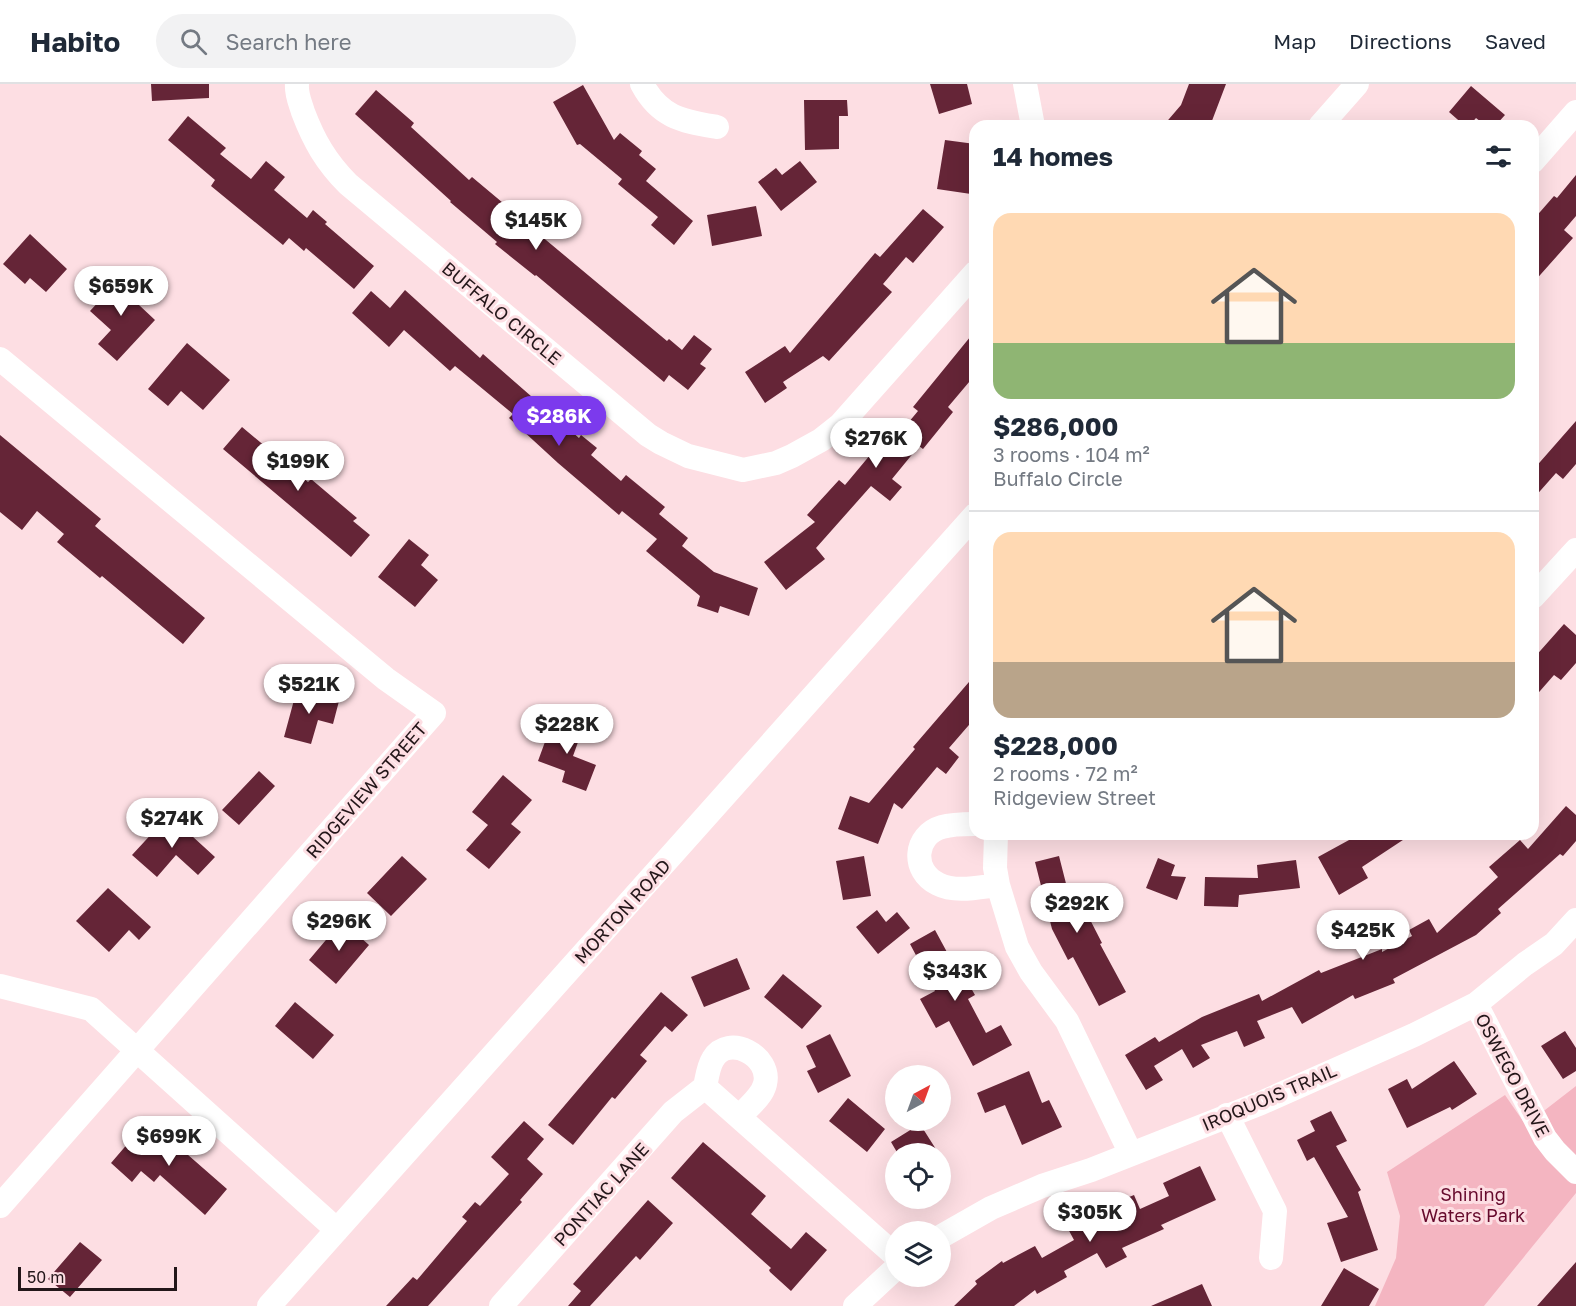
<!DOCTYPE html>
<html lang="en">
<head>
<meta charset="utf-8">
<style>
  :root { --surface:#fff; --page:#f2f2f3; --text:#1f2937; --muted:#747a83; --line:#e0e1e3; --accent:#7c3aed }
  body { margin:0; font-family:"Golos Text",sans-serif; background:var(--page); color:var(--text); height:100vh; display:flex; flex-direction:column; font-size:22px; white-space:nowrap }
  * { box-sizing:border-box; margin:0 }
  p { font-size:20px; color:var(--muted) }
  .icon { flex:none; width:33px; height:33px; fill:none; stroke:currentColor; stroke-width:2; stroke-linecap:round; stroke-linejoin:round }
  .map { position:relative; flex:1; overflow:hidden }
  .panel { position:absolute; left:969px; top:36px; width:570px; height:720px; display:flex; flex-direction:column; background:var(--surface); border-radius:18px; box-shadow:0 6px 24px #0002 }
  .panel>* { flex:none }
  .needle { width:39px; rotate:41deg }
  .tools { position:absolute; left:885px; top:981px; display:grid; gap:12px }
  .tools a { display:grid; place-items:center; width:66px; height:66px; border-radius:50%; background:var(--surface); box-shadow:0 6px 24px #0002; font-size:30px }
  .scale { position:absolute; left:18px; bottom:15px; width:159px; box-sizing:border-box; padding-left:6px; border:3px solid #231619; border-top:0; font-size:16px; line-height:21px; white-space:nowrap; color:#231619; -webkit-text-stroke:4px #fddee3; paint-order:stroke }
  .price { position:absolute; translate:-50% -51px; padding:0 14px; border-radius:21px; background:#fff; color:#222; font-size:20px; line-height:39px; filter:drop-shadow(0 2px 3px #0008) }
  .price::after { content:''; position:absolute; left:50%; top:36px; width:18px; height:14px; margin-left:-9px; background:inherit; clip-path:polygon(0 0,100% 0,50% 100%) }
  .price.active { background:var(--accent); color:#fff }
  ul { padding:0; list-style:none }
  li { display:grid; align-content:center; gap:12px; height:318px; padding:0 24px }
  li+li { border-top:2px solid var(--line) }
  li span { display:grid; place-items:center; height:186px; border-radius:18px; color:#555 }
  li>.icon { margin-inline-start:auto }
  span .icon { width:108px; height:108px; fill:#fffc; stroke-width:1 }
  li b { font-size:26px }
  h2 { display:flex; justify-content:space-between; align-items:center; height:72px; padding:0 24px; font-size:26px }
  header { display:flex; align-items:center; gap:36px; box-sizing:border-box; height:84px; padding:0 30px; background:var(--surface); border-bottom:2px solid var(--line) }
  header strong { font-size:28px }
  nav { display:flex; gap:33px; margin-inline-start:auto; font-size:21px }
  .search { width:420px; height:54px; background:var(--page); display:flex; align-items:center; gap:15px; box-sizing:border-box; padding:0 21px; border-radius:33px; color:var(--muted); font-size:22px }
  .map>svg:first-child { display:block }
  .green { fill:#f4b5c1 }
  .building { fill:#652537 }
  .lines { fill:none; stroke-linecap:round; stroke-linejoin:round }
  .minor { stroke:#fff; stroke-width:24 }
  .labels { text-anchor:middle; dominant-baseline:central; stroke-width:6; stroke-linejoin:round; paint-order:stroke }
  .street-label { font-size:18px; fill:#231619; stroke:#fddee3 }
  .park-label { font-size:18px; fill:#66092c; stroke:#fddee3 }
</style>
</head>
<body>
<header>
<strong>Habito</strong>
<div class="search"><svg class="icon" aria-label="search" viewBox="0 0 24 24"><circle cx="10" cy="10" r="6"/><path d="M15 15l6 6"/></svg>Search here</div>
<nav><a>Map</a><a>Directions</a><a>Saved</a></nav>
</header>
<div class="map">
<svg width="1576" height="1222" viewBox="0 0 1576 1222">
  <rect width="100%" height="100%" fill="#fddee3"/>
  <!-- green -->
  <path class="green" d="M 1576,1002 L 1576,1109 L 1484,1222 L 1375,1222 L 1396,1174 L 1400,1132 L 1387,1088 L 1505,1011 L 1523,1037 L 1545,1026 Z"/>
  <!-- building -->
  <path class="building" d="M 151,0 L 209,0 L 209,14 L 152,17 Z
    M 930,0 L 967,0 L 972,20 L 939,30 Z
    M 1189,0 L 1226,0 L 1210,42 L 1163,42 L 1181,21 Z
    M 583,1 L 614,56 L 620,49 L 642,67 L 639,71 L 656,85 L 646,97 L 693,137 L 674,161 L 651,141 L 658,133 L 618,100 L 622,95 L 580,60 L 577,61 L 553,18 Z
    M 1471,2 L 1505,31 L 1495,42 L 1486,42 L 1476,34 L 1469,42 L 1465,42 L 1449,28 Z
    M 376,6 L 414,39 L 411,43 L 469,96 L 472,93 L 509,124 L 505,129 L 536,155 L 540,151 L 667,257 L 669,255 L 682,266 L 694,251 L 712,265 L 700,280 L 706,284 L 688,306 L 669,291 L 664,298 L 536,191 L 535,192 L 495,160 L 497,158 L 450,118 L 451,117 L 355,30 Z
    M 804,16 L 847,16 L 848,32 L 839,32 L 839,65 L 805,66 Z
    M 188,32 L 226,64 L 220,70 L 251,95 L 266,77 L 285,93 L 274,106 L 307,134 L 313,126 L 327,138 L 325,140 L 374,182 L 354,205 L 306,164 L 304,167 L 289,154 L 283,161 L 211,102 L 215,96 L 168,56 Z
    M 945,56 L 975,60 L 975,82 L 971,110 L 937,105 Z
    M 800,77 L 817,98 L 781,127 L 758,98 L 776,84 L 782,91 Z
    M 1576,91 L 1576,132 L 1564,146 L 1573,154 L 1533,199 L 1533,136 L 1554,112 L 1557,114 Z
    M 756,122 L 762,152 L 712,162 L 707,131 Z
    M 923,125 L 944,143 L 913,179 L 906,173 L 883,200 L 892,208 L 829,277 L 823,272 L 783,298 L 787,304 L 765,319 L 745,288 L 785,262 L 790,269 L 875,169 L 880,173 Z
    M 30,150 L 67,185 L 46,208 L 30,194 L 25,200 L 3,180 Z
    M 114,191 L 142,217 L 139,221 L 155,236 L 117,277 L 98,260 L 111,246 L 90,227 L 101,215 L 96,211 Z
    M 405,206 L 480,274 L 483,270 L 579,354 L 581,351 L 597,364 L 591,371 L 621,397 L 626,391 L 665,423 L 659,430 L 688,454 L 682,462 L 714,488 L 758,504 L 749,532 L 720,522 L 718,529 L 697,522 L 700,512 L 646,467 L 657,455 L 622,427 L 619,431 L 558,379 L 509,334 L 513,330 L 455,282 L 450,287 L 404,246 L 389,263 L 352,229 L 371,207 L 390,224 Z
    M 975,247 L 975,291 L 948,323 L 953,328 L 923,365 L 919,362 L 892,395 L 902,403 L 890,417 L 871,402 L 816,464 L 825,475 L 786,506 L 764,478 L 815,438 L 807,431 L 839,396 L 845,401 L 886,352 L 893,357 L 918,327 L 913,323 Z
    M 187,259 L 230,296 L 203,326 L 181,307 L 168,322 L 148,305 Z
    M 1576,337 L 1576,380 L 1563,395 L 1556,389 L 1533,415 L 1533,386 Z
    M 242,343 L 308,398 L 311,395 L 357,434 L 353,437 L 370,451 L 351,473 L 223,365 Z
    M 0,351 L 101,435 L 95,442 L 205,534 L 183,560 L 102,492 L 100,494 L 57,458 L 64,450 L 37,427 L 22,446 L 0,428 Z
    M 409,455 L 429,471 L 421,481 L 438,496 L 415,523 L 378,493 Z
    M 1564,540 L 1576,551 L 1576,579 L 1561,596 L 1554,591 L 1533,615 L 1533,575 Z
    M 975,591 L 975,634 L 949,664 L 959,673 L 946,690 L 937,683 L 902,725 L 894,719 L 878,760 L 838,745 L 850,712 L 869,719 L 915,665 L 913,663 Z
    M 297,605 L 339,617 L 333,640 L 318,636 L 311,660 L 284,653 Z
    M 553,636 L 582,647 L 573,672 L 596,681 L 586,707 L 562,698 L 565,687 L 538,677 Z
    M 259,687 L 275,702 L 239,741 L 222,726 Z
    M 503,691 L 532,716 L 511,740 L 521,748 L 489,785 L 466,766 L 488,741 L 472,728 Z
    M 1566,722 L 1576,731 L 1576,757 L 1563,772 L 1560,770 L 1498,825 L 1501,829 L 1476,851 L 1393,895 L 1395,899 L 1355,915 L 1353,911 L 1302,940 L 1292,923 L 1257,937 L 1265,954 L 1244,963 L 1237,947 L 1201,961 L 1210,974 L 1193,984 L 1182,965 L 1154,982 L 1163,996 L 1146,1006 L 1125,971 L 1155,953 L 1159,958 L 1202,933 L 1259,910 L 1262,917 L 1319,886 L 1321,889 L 1382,865 L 1382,868 L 1412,852 L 1409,846 L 1429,835 L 1437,849 L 1498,793 L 1489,783 L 1520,756 L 1528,765 Z
    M 169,731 L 215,773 L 198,791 L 176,771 L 157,793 L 132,771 Z
    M 1360,750 L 1412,750 L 1362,783 L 1368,794 L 1339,811 L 1318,773 Z
    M 402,772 L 427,795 L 391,832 L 367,809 Z
    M 864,772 L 871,812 L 843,816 L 836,777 Z
    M 1059,772 L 1073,827 L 1083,822 L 1102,859 L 1100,860 L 1126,908 L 1099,922 L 1073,873 L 1068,876 L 1052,845 L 1035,778 Z
    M 1158,774 L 1175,781 L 1171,792 L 1186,793 L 1177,816 L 1146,804 Z
    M 1296,776 L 1300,804 L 1239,811 L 1238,823 L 1204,822 L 1205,793 L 1258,794 L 1257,781 Z
    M 108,804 L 151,843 L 139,856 L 129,846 L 109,868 L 76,837 Z
    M 877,826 L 886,838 L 897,828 L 910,844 L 878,870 L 856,843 Z
    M 342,837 L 369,861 L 336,900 L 309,876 Z
    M 935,846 L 961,894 L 964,892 L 975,911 L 968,915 L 986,949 L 1001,941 L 1012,961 L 973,982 L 949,937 L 936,944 L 920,915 L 935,907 L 910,860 Z
    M 737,874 L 750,905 L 704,923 L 691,893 Z
    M 783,890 L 822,922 L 802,945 L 764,913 Z
    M 661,908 L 688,931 L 672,948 L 665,942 L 640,971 L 647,977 L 615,1015 L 612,1013 L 573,1061 L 548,1041 Z
    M 295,918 L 334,951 L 313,975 L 275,942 Z
    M 1565,947 L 1576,964 L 1576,987 L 1563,995 L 1541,962 Z
    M 830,950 L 851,992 L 818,1009 L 807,987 L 816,983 L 806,962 Z
    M 1454,977 L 1477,1010 L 1452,1026 L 1450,1023 L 1407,1044 L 1388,1005 L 1407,995 L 1412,1005 Z
    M 1029,987 L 1042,1019 L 1049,1016 L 1062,1043 L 1022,1061 L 1005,1021 L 985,1029 L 977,1009 Z
    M 848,1014 L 885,1045 L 867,1068 L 829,1037 Z
    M 1331,1027 L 1347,1057 L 1336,1062 L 1361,1106 L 1358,1108 L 1378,1166 L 1341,1178 L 1327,1139 L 1348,1133 L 1314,1073 L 1307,1077 L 1297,1056 L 1315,1047 L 1310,1037 Z
    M 148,1036 L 227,1105 L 205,1131 L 160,1091 L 154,1098 L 141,1087 L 132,1098 L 111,1079 Z
    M 524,1037 L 544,1055 L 527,1075 L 543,1090 L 520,1116 L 522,1118 L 428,1222 L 386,1222 L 413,1193 L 417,1196 L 467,1137 L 462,1133 L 475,1118 L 480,1122 L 509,1090 L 491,1073 Z
    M 920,1040 L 939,1070 L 898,1070 L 891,1058 Z
    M 703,1058 L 766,1112 L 751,1130 L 791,1165 L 806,1148 L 827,1166 L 791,1207 L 770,1188 L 769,1186 L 771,1184 L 671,1094 Z
    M 1200,1082 L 1216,1116 L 1161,1141 L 1164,1145 L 1122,1164 L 1127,1173 L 1106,1184 L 1097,1169 L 1064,1187 L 1067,1193 L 1037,1210 L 1035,1206 L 1014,1222 L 954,1222 L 977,1200 L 975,1197 L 1002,1177 L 1003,1179 L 1035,1162 L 1042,1174 L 1074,1156 L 1067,1143 L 1100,1125 L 1134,1111 L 1140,1125 L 1169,1112 L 1163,1099 Z
    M 648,1116 L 673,1139 L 640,1176 L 636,1172 L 590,1222 L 568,1222 L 581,1207 L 573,1200 Z
    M 80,1158 L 102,1176 L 70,1213 L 48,1195 Z
    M 1576,1178 L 1576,1222 L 1537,1222 Z
    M 1344,1184 L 1379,1205 L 1369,1222 L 1321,1222 Z
    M 1202,1200 L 1212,1222 L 1151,1222 Z"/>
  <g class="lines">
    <!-- minor -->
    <path class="minor" d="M 297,0 C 296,10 300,18 303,28 C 314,57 326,78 348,100 L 648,351 L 661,359 L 688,372 L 743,386 L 776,379 L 792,372 L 821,356 L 840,341 L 975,189
      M 642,0 C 660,34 683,37 717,43
      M 1025,0 L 1033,42
      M 1320,42 L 1357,0
      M 1533,77 L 1576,28
      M 0,275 L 386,595 L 434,629 L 0,1122
      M 1533,513 L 1576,466
      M 975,740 C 965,740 952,740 942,743 C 914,751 911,787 938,800 C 955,809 980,803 998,801
      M 996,750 L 995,784 L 998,801 L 1017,863 L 1031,888 L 1067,937 L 1131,1070
      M 0,902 L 91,925 L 337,1146
      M 1476,920 L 1545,1054 L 1555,1067 L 1576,1088
      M 705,1003 C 707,994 708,983 713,975 C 728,949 772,972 765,1000 C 762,1013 748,1023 739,1033
      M 1227,1031 L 1275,1127 L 1271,1174
      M 940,1153 L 991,1124 L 1042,1102 L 1091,1086 L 1261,1019 L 1414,951 L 1476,920 L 1525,880 L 1554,860 L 1576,836
      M 269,1222 L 975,431
      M 501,1222 L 673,1028 L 705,1003 L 896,1172
      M 855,1222 L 896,1184"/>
  </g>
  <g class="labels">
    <!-- street labels -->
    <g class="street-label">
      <text transform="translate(502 229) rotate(40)">BUFFALO CIRCLE</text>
      <text transform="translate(366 706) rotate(-49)">RIDGEVIEW STREET</text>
      <text transform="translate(622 827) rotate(-48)">MORTON ROAD</text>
      <text transform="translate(1513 991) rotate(62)">OSWEGO DRIVE</text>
      <text transform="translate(1269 1013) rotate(-23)">IROQUOIS TRAIL</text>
      <text transform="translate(601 1110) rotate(-48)">PONTIAC LANE</text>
    </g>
    <!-- park labels -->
    <g class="park-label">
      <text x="1473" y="1110">Shining<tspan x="1473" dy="21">Waters Park</tspan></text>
    </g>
  </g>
</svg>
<div class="tools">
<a><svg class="needle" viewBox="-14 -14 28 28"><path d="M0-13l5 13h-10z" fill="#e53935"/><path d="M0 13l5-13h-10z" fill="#747a83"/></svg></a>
<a><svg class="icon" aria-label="locate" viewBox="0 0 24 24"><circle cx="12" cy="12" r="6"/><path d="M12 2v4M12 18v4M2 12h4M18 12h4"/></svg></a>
<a><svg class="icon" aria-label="layers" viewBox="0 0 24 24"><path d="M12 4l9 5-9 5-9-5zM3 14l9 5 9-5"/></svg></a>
</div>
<div class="scale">50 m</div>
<b class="price" style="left:536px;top:167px">$145K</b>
<b class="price" style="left:121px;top:233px">$659K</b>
<b class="price active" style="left:559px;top:363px">$286K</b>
<b class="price" style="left:876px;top:385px">$276K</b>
<b class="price" style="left:298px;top:408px">$199K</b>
<b class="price" style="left:309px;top:631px">$521K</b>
<b class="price" style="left:567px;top:671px">$228K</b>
<b class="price" style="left:172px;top:765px">$274K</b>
<b class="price" style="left:1077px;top:850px">$292K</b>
<b class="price" style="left:339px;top:868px">$296K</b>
<b class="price" style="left:1363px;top:877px">$425K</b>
<b class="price" style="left:955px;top:918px">$343K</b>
<b class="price" style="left:169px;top:1083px">$699K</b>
<b class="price" style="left:1090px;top:1159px">$305K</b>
<section class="panel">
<h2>14 homes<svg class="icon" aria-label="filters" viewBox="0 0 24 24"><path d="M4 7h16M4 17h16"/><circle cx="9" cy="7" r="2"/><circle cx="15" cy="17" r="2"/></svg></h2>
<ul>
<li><span style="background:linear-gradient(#ffd9b3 70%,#8fb573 0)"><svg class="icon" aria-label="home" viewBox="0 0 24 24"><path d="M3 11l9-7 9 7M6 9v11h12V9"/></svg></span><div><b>$286,000</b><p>3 rooms · 104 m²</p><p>Buffalo Circle</p></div></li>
<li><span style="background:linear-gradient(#ffd9b3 70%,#b9a48a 0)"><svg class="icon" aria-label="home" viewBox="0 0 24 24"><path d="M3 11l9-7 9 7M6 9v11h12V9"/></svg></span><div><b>$228,000</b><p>2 rooms · 72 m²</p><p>Ridgeview Street</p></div></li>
</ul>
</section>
</div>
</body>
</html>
